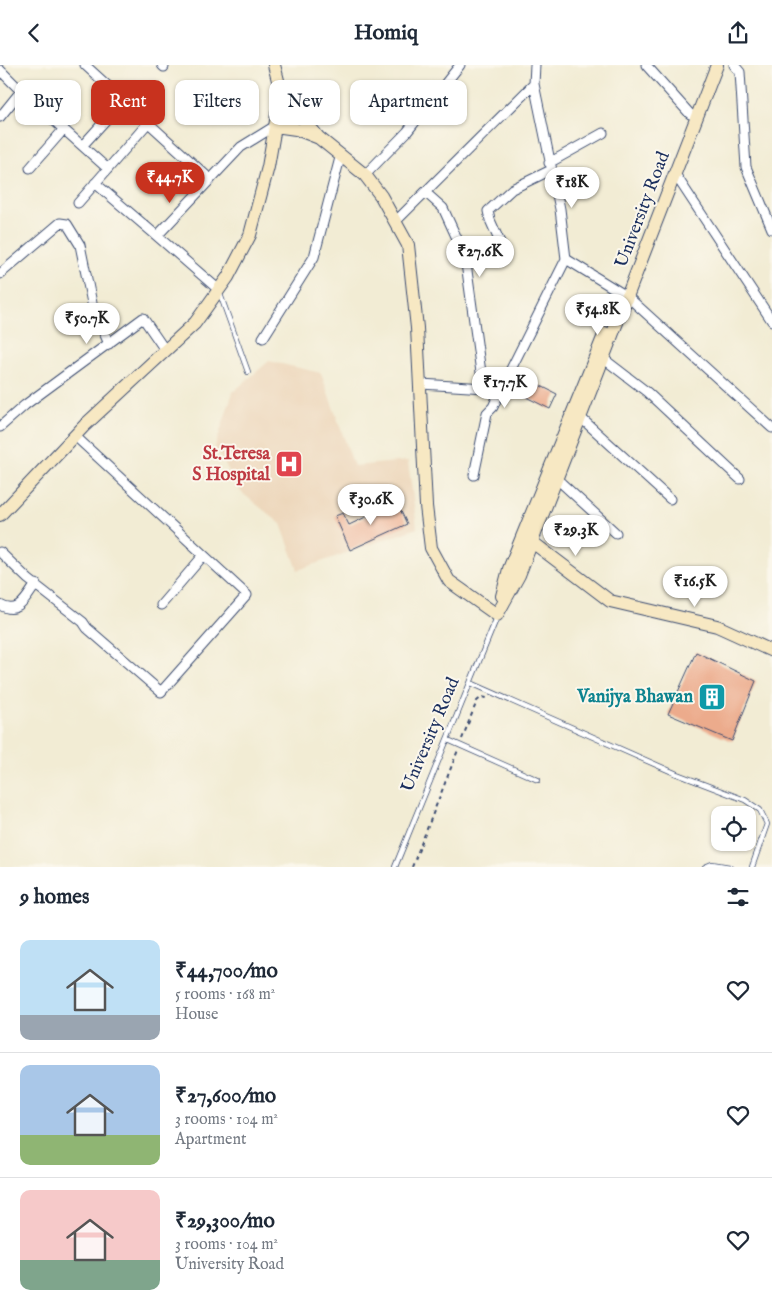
<!DOCTYPE html>
<html lang="en">
<head>
<meta charset="utf-8">
<style>
  :root { --surface:#fff; --page:#f2f2f3; --text:#1f2937; --muted:#747a83; --line:#e0e1e3; --accent:#c8321e }
  body { margin:0; font-family:"IM FELL English",serif; background:var(--page); color:var(--text); height:100vh; display:flex; flex-direction:column; font-size:19px; white-space:nowrap }
  * { box-sizing:border-box; margin:0 }
  p { font-size:16px; color:var(--muted) }
  .icon { flex:none; width:28px; height:28px; fill:none; stroke:currentColor; stroke-width:2; stroke-linecap:round; stroke-linejoin:round }
  .map { position:relative; height:802px; overflow:hidden }
  .side { display:flex; flex-direction:column; background:var(--surface); flex:1 }
  .side>* { flex:none }
  .top-card { position:absolute; left:15px; top:15px; width:500px; height:45px; display:flex; gap:10px }
  .tools { position:absolute; left:711px; top:741px; display:grid; gap:10px }
  .tools a { display:grid; place-items:center; width:45px; height:45px; border-radius:10px; background:var(--surface); box-shadow:0 1px 4px #0004; font-size:25px }
  .price { position:absolute; translate:-50% -42px; padding:0 11px; border-radius:18px; background:#fff; color:#222; font-size:16px; line-height:32px; filter:drop-shadow(0 1px 2px #0008) }
  .price::after { content:''; position:absolute; left:50%; top:30px; width:15px; height:11px; margin-left:-8px; background:inherit; clip-path:polygon(0 0,100% 0,50% 100%) }
  .price.active { background:var(--accent); color:#fff }
  ul { padding:0; list-style:none }
  li { display:flex; align-items:center; gap:15px; height:125px; padding:0 20px }
  li+li { border-top:1px solid var(--line) }
  li span { display:grid; place-items:center; flex:none; width:140px; height:100px; border-radius:10px; color:#555 }
  li>.icon { margin-inline-start:auto }
  span .icon { width:60px; height:60px; fill:#fffc; stroke-width:1 }
  li b { font-size:21px }
  h2 { display:flex; justify-content:space-between; align-items:center; height:60px; padding:0 20px; font-size:21px }
  .tag { padding:0 18px; border-radius:10px; background:var(--surface); box-shadow:0 1px 4px #0004; font-size:18px; line-height:45px }
  .tag.active { background:var(--accent); color:#fff }
  header { display:flex; justify-content:space-between; align-items:center; height:65px; padding:0 20px; background:var(--surface); font-size:22px; font-weight:700 }
  .map>svg:first-child { display:block }
  .built { fill:#edd7bb }
  .building { fill:#ecab8c }
  .lines { fill:none; stroke-linecap:round; stroke-linejoin:round }
  .lane-casing { stroke:#3b4b70; stroke-width:6 }
  .street-casing { stroke:#3b4b70; stroke-width:11 }
  .secondary-casing { stroke:#3b4b70; stroke-width:14 }
  .path { stroke:#3b4b70; stroke-width:2; stroke-dasharray:4 4; stroke-linecap:butt }
  .lane { stroke:#fff; stroke-width:4.5 }
  .street { stroke:#fff; stroke-width:9 }
  .secondary { stroke:#f7e8c3; stroke-width:12 }
  .labels { text-anchor:middle; dominant-baseline:central; stroke-width:4; stroke-linejoin:round; paint-order:stroke }
  .street-label { font-size:18px; fill:#1b2f5e; stroke:#fbf7ec }
  .health-label { font-size:18px; font-weight:bold; fill:#be3a42; stroke:#fbf7ec; text-anchor:end }
  .culture-label { font-size:18px; font-weight:bold; fill:#0d838f; stroke:#fbf7ec; text-anchor:end }
</style>
</head>
<body>
<header><svg class="icon" aria-label="back" viewBox="0 0 24 24"><path d="M15 5l-7 7 7 7"/></svg>Homiq<svg class="icon" aria-label="share" viewBox="0 0 24 24"><path d="M12 15V3M7 8l5-5 5 5M5 13v7h14v-7"/></svg></header>
<div class="map">
<svg width="772" height="802" viewBox="0 0 772 802">
  <rect width="100%" height="100%" fill="#fbf7ec"/>
  <filter id="ink" filterUnits="userSpaceOnUse"><feTurbulence type="fractalNoise" baseFrequency=".02" numOctaves="2"/><feDisplacementMap in="SourceGraphic" scale="10" xChannelSelector="R" yChannelSelector="G"/><feConvolveMatrix kernelMatrix="1 2 1 2 8 2 1 2 1" color-interpolation-filters="sRGB"/></filter>
  <filter id="wash" filterUnits="userSpaceOnUse"><feTurbulence type="fractalNoise" baseFrequency=".0096" numOctaves="4" result="noise"/><feDisplacementMap in="SourceGraphic" scale="20" xChannelSelector="R" yChannelSelector="G"/><feGaussianBlur stdDeviation="1.12" result="paint"/><feColorMatrix in="noise" values="0 0 0 0 0 0 0 0 0 0 0 0 0 0 0 0 0 1.4 0 .05"/><feComposite in="paint" operator="in"/></filter>
  <g filter="url(#wash)">
    <rect width="100%" height="100%" fill="#f2ecd4"/>
    <!-- built -->
    <path class="built" d="M 269,296 L 321,308 L 354,401 L 408,396 L 417,463 L 298,505 L 281,459 L 241,427 L 215,382 L 233,327 Z"/>
    <g id="blocks">
      <!-- building -->
      <path class="building" d="M 515,308 L 557,329 L 550,344 L 508,323 Z
        M 397,438 L 407,459 L 350,485 L 335,451 L 343,448 L 349,460 L 372,449 L 370,443 L 375,440 L 378,447 Z
        M 696,587 L 756,616 L 732,676 L 668,649 Z"/>
    </g>
  </g>
  <g filter="url(#ink)">
    <use href="#blocks" fill-opacity="0" stroke="#3b4b70" stroke-width="1"/>
    <g class="lines">
      <!-- lane casing -->
      <g class="lane-casing">
        <path id="lane" d="M 220,229 L 248,307
          M 471,618 L 677,709 L 745,735 L 760,745 L 767,759 L 752,802
          M 448,675 L 538,715
          M 395,802 L 497,552
          M 705,802 L 712,799 L 730,802"/>
      </g>
      <!-- street casing -->
      <g class="street-casing">
        <path id="street" d="M 85,0 L 210,114
          M 162,0 L 164,2
          M 535,0 L 534,19 L 560,144 L 566,194
          M 646,0 L 690,49
          M 734,0 L 740,7 L 746,102 L 772,164
          M 0,5 L 21,26 L 108,104
          M 0,52 L 21,26
          M 83,80 L 123,36
          M 549,98 L 603,68
          M 30,103 L 64,64
          M 675,109 L 772,256
          M 365,110 L 407,67 L 460,0
          M 95,118 L 157,171
          M 425,127 L 443,143 L 465,191 L 483,322
          M 78,138 L 147,59
          M 395,157 L 534,19
          M 503,184 L 490,155 L 488,146 L 512,124 L 551,105
          M 0,209 L 60,158 L 67,159 L 80,180 L 93,243 L 109,279
          M 219,225 L 157,171 L 241,82 L 275,61
          M 263,273 L 314,192 L 341,89
          M 604,294 L 647,327 L 740,414
          M 421,319 L 501,324 L 566,194 L 628,232 L 772,363
          M 581,353 L 670,434
          M 0,362 L 25,340 L 143,253 L 165,285
          M 474,410 L 487,348 L 493,342 L 501,324
          M 557,414 L 616,468
          M 0,487 L 28,514 L 83,557 L 87,563 L 161,627 L 247,530 L 75,371
          M 0,540 C 19,551 26,533 36,519
          M 161,540 L 203,491"/>
      </g>
      <!-- secondary casing -->
      <g class="secondary-casing">
        <path id="secondary" d="M 281,27 L 319,73 L 365,110 L 381,131 L 408,180 L 417,263 L 426,441 L 431,483 L 449,516 L 497,550
          M 275,61 L 296,64 L 319,73
          M 0,450 L 85,360 L 195,258 L 228,212 L 250,170 L 268,102 L 281,27 L 274,0
          M 527,473 L 610,536 L 717,561 L 772,586
          M 502,531 L 509,504 L 605,268
          M 497,550 L 519,510 L 717,0"/>
      </g>
      <!-- path -->
      <path class="path" d="M 462,674 L 477,636 L 482,632 L 487,633
        M 412,802 L 458,685"/>
      <!-- lane -->
      <use href="#lane" class="lane"/>
      <!-- street -->
      <use href="#street" class="street"/>
      <!-- secondary -->
      <use href="#secondary" class="secondary"/>
    </g>
  </g>
  <!-- icons -->
  <defs>
    <g id="hospital-square" transform="scale(1.4375)"><rect x="-9" y="-9" width="18" height="18" rx="4" fill="#e0444e" stroke="#fbf7ec"/><path d="M-5-5h3v3.5h4V-5h3V5h-3V1.5h-4V5h-3Z" fill="#fff"/></g>
    <g id="building-square" transform="scale(1.4375)"><rect x="-9" y="-9" width="18" height="18" rx="4" fill="#0f9aa8" stroke="#fbf7ec"/><path d="M-4-6H4V6H1V3H-1V6H-4ZM-2.5-4.3h1.7v1.8h-1.7ZM.8-4.3h1.7v1.8H.8ZM-2.5-1h1.7V.8h-1.7ZM.8-1h1.7V.8H.8Z" fill="#fff"/></g>
  </defs>
  <g fill-rule="evenodd">
    <use href="#hospital-square" x="289" y="399"/>
    <use href="#building-square" x="712" y="632"/>
  </g>
  <g class="labels">
    <!-- street labels -->
    <g class="street-label">
      <text transform="translate(643 145) rotate(-69)">University Road</text>
      <text transform="translate(431 670) rotate(-67)">University Road</text>
    </g>
    <!-- health labels -->
    <g class="health-label">
      <text x="270" y="389">St.Teresa<tspan x="270" dy="21">S Hospital</tspan></text>
    </g>
    <!-- culture labels -->
    <g class="culture-label">
      <text x="693" y="632">Vanijya Bhawan</text>
    </g>
  </g>
</svg>
<div class="tools">
<a><svg class="icon" aria-label="locate" viewBox="0 0 24 24"><circle cx="12" cy="12" r="6"/><path d="M12 2v4M12 18v4M2 12h4M18 12h4"/></svg></a>
</div>
<b class="price active" style="left:170px;top:139px">₹44.7K</b>
<b class="price" style="left:572px;top:144px">₹18K</b>
<b class="price" style="left:480px;top:213px">₹27.6K</b>
<b class="price" style="left:598px;top:271px">₹54.8K</b>
<b class="price" style="left:87px;top:280px">₹50.7K</b>
<b class="price" style="left:505px;top:344px">₹17.7K</b>
<b class="price" style="left:371px;top:461px">₹30.6K</b>
<b class="price" style="left:576px;top:492px">₹29.3K</b>
<b class="price" style="left:695px;top:543px">₹16.5K</b>
<div class="top-card">
<a class="tag">Buy</a>
<a class="tag active">Rent</a>
<a class="tag">Filters</a>
<a class="tag">New</a>
<a class="tag">Apartment</a>
</div>
</div>
<section class="side">
<h2>9 homes<svg class="icon" aria-label="filters" viewBox="0 0 24 24"><path d="M4 7h16M4 17h16"/><circle cx="9" cy="7" r="2"/><circle cx="15" cy="17" r="2"/></svg></h2>
<ul>
<li><span style="background:linear-gradient(#bfe0f5 75%,#9aa5b1 0)"><svg class="icon" aria-label="home" viewBox="0 0 24 24"><path d="M3 11l9-7 9 7M6 9v11h12V9"/></svg></span><div><b>₹44,700/mo</b><p>5 rooms · 168 m²</p><p>House</p></div><svg class="icon" aria-label="heart" viewBox="0 0 24 24"><path d="M12 20l-8-8c-3-5 5-10 8-4 3-6 11-1 8 4z"/></svg></li>
<li><span style="background:linear-gradient(#a9c7e8 70%,#8fb573 0)"><svg class="icon" aria-label="home" viewBox="0 0 24 24"><path d="M3 11l9-7 9 7M6 9v11h12V9"/></svg></span><div><b>₹27,600/mo</b><p>3 rooms · 104 m²</p><p>Apartment</p></div><svg class="icon" aria-label="heart" viewBox="0 0 24 24"><path d="M12 20l-8-8c-3-5 5-10 8-4 3-6 11-1 8 4z"/></svg></li>
<li><span style="background:linear-gradient(#f6c9c9 70%,#7fa58c 0)"><svg class="icon" aria-label="home" viewBox="0 0 24 24"><path d="M3 11l9-7 9 7M6 9v11h12V9"/></svg></span><div><b>₹29,300/mo</b><p>3 rooms · 104 m²</p><p>University Road</p></div><svg class="icon" aria-label="heart" viewBox="0 0 24 24"><path d="M12 20l-8-8c-3-5 5-10 8-4 3-6 11-1 8 4z"/></svg></li>
</ul>
</section>
</body>
</html>
